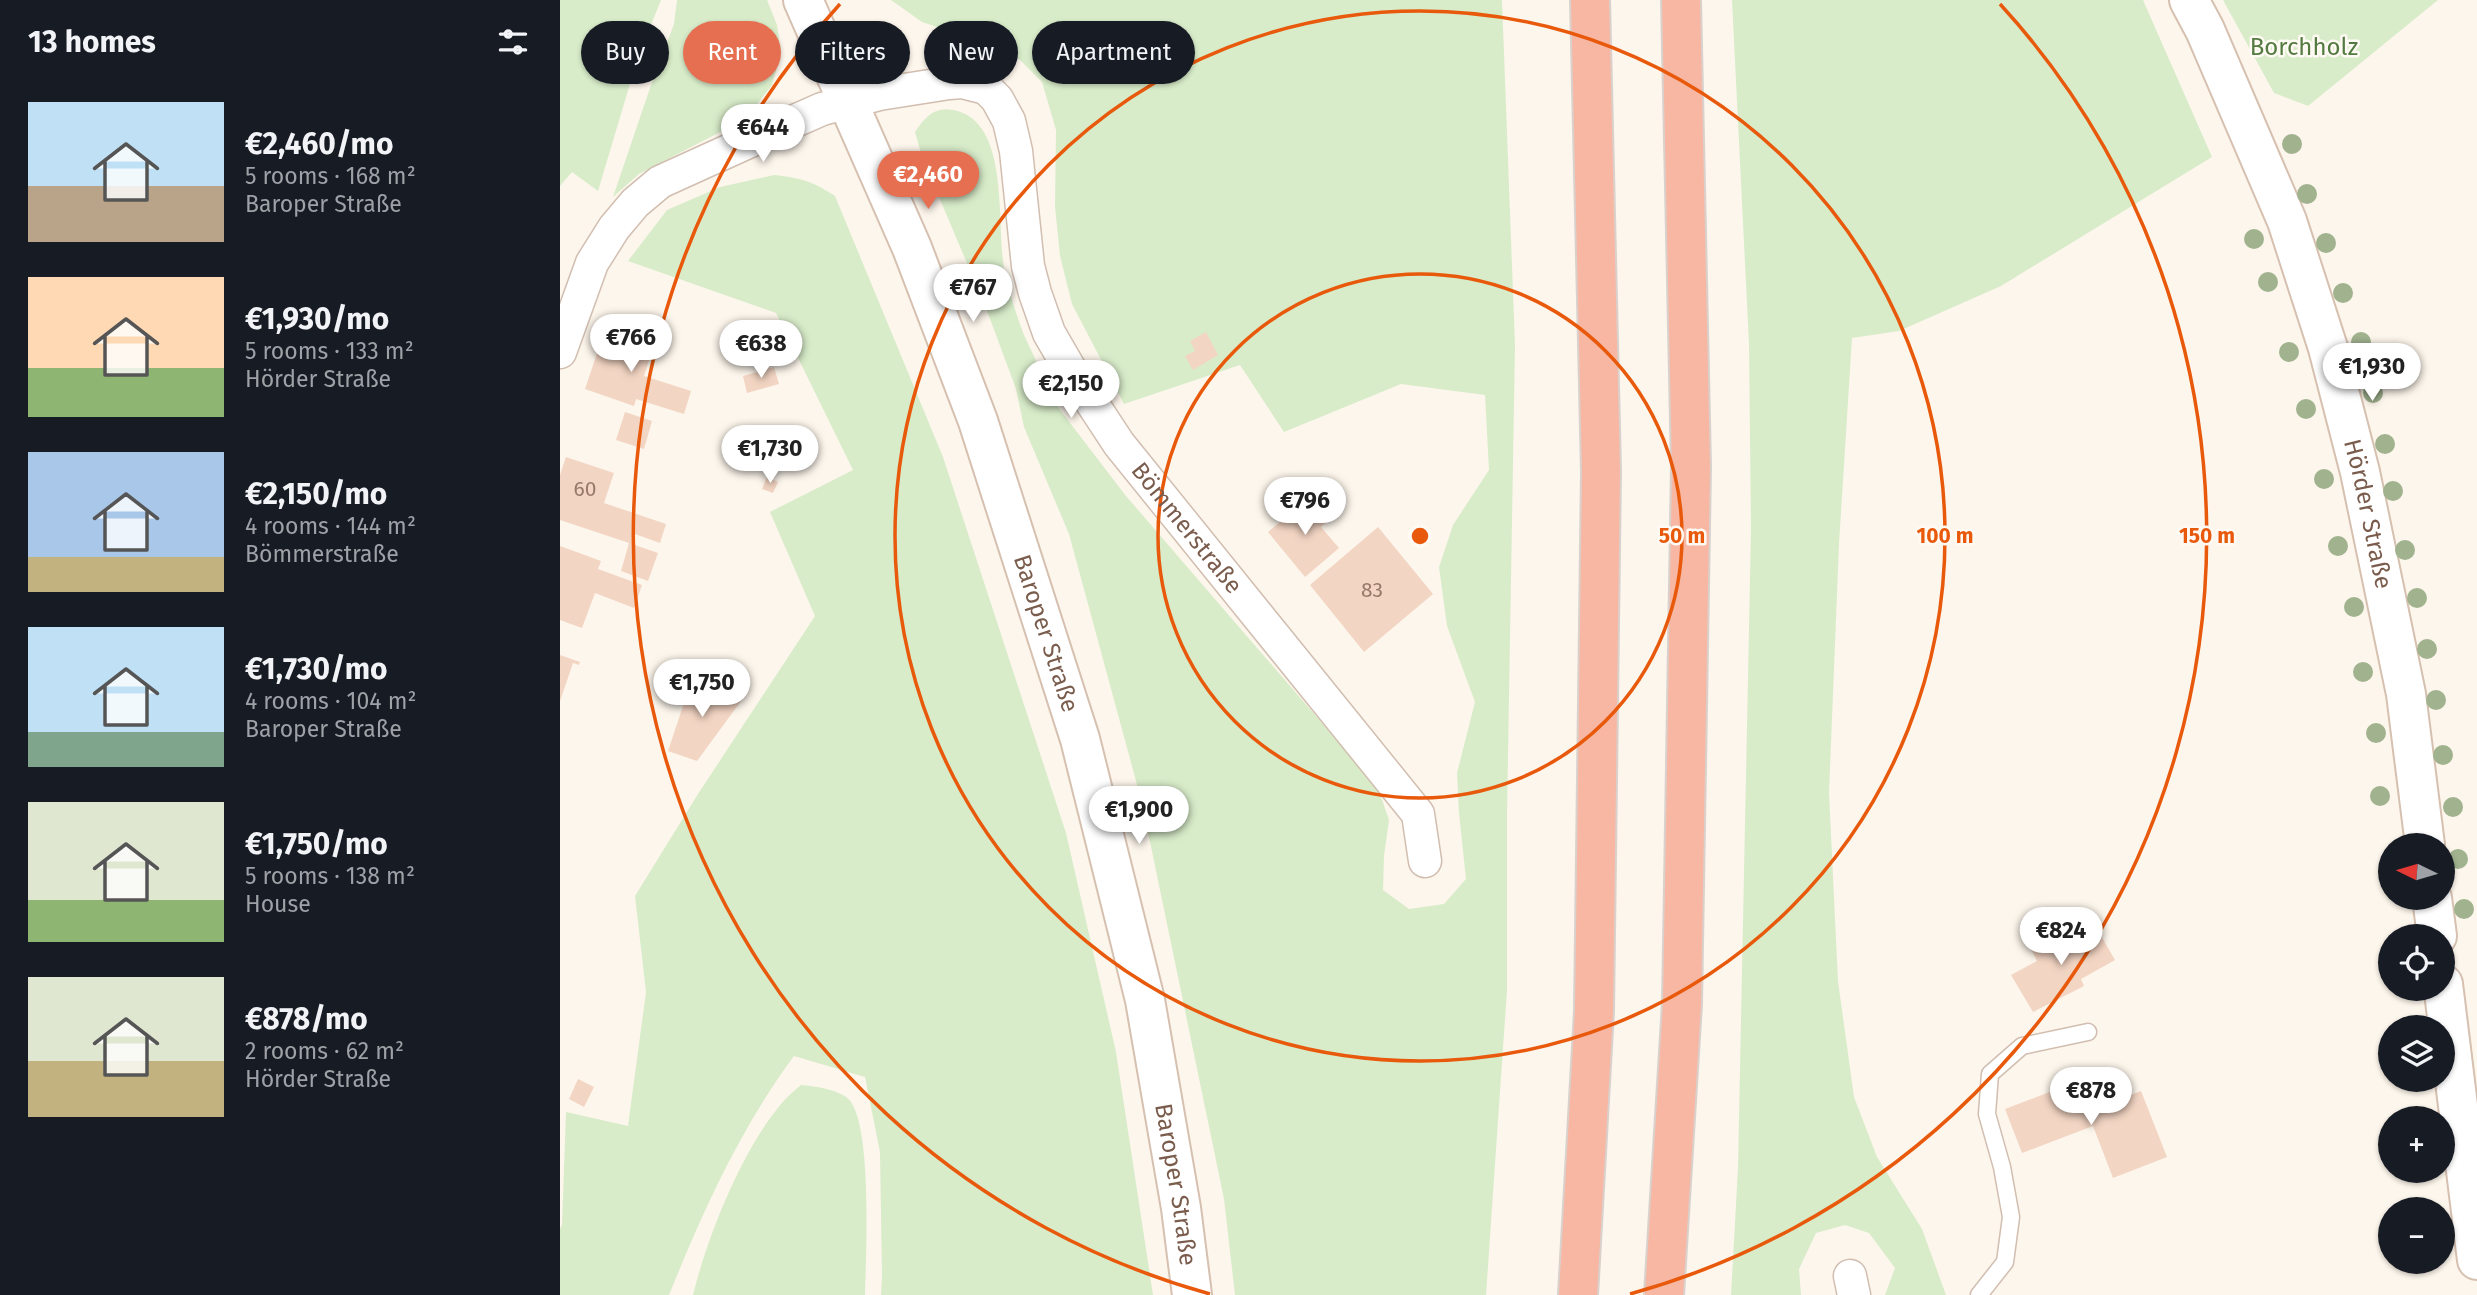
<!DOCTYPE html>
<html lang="en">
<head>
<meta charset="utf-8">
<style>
  :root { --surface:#171b24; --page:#242831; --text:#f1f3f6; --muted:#9ea1a6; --accent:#e76f51 }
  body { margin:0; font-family:"Fira Sans",sans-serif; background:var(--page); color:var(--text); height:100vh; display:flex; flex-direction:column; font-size:26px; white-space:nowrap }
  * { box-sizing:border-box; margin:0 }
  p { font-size:23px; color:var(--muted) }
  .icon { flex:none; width:38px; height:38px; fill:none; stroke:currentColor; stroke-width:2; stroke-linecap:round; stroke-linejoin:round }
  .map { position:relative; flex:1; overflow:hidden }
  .sheet { display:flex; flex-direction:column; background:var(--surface); width:560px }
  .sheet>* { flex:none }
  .top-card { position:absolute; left:21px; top:21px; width:665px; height:63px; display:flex; gap:14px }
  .needle { width:46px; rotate:275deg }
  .controls { position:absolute; left:1818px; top:833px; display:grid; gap:14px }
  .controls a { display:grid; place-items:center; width:77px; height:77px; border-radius:50%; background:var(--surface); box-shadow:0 2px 5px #0004; font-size:35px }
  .price { position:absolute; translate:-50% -60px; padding:0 16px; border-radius:24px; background:#fff; color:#222; font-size:23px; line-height:46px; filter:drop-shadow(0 2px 4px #0008) }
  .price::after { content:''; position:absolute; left:50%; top:42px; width:21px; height:16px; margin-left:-10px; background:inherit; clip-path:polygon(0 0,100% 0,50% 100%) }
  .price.on { background:var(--accent); color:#fff }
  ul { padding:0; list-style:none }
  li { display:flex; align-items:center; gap:21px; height:175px; padding:0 28px }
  li span { display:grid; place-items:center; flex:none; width:196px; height:140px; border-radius:0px; color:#555 }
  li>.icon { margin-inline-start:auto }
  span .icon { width:84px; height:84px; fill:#fffc; stroke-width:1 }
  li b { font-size:30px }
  h2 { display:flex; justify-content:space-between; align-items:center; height:84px; padding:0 28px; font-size:30px }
  .tag { padding:0 24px; border-radius:32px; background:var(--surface); box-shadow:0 2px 5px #0004; font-size:24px; line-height:63px }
  .tag.on { background:var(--accent); color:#fff }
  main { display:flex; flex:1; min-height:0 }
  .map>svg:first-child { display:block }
  .green { fill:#d8ecc9 }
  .building { fill:#f3d5c3 }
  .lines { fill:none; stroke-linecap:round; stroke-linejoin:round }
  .lane-casing { stroke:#d1beb0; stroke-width:19 }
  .street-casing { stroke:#d1beb0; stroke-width:35 }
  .secondary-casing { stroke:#d6c0b0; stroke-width:42 }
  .highway-casing { stroke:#dad1cd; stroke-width:42 }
  .lane { stroke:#fff; stroke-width:16 }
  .street { stroke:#fff; stroke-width:32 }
  .secondary { stroke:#fff; stroke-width:38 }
  .highway { stroke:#f7b7a3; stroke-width:38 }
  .tree { fill:#a0b28e }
  .ring { fill:none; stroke:#e8590c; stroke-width:3.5 }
  .labels { text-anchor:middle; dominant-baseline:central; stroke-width:5; stroke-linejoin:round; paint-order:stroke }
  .number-label { font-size:21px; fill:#987a6a }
  .park-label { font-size:24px; fill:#537a41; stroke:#fffaf3 }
  .street-label { font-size:24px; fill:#7a5c4d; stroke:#fffaf3 }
  .centre { fill:#e8590c; stroke:#fffaf3; stroke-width:3.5 }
  .ring-label { font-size:21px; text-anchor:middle; font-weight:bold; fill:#e8590c; stroke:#fffaf3; stroke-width:5; stroke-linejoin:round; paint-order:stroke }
</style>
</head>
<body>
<main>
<section class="sheet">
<h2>13 homes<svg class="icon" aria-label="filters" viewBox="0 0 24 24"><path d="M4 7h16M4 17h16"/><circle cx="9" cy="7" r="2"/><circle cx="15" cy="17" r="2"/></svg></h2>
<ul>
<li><span style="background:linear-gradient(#bfe0f5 60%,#b9a48a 0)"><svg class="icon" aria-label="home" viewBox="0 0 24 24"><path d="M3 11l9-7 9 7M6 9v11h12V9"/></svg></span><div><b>€2,460/mo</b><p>5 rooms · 168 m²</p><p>Baroper Straße</p></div></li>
<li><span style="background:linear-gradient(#ffd9b3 65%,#8fb573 0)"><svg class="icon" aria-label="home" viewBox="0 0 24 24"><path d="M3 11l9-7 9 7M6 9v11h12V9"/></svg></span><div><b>€1,930/mo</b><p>5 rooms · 133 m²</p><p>Hörder Straße</p></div></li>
<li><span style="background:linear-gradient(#a9c7e8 75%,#c2b280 0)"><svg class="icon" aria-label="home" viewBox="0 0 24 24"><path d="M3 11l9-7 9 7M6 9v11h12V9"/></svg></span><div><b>€2,150/mo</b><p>4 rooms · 144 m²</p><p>Bömmerstraße</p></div></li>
<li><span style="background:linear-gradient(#bfe0f5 75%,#7fa58c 0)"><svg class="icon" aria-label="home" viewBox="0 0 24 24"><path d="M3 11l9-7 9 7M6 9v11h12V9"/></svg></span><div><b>€1,730/mo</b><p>4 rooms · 104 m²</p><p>Baroper Straße</p></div></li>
<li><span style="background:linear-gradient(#dfe7d0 70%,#8fb573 0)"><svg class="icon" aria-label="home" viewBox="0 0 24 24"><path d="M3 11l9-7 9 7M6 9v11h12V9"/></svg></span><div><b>€1,750/mo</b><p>5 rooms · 138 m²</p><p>House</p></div></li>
<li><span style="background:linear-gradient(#dfe7d0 60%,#c2b280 0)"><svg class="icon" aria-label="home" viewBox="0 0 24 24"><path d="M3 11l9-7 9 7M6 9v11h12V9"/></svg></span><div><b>€878/mo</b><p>2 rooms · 62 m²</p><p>Hörder Straße</p></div></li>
</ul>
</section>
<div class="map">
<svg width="1917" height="1295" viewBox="0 0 1917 1295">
  <rect width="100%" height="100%" fill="#fdf6ec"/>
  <!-- green -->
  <path class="green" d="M 0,0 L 101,0 L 78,57 L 38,191 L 12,172 L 0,186 Z
    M 117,0 L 207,0 L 217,25 L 221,53 L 212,85 L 194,108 L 166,129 L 79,174 L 53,197 L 91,85 L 114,24 Z
    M 331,0 L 942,0 L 955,345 L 947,815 L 947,990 L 926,1295 L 675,1295 L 664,1199 L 582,803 L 509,534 L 464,427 L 456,389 L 426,308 L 362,157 L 355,132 C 365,117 375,106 393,110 C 454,121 434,234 446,278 C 451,297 457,317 464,335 C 472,353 480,364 481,385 L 566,496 L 818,788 L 829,820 L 824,856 L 823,890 L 849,909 L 884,904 L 906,879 L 899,813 L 897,773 L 915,702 L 887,626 L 879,567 L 893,525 L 929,470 L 925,395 L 841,384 L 724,432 L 680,365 L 564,404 L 512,304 L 500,256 L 495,207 L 496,130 L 482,82 L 460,60 L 434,46 L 362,22 Z
    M 1172,0 L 1583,0 L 1652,157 L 1441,286 L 1339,331 L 1292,338 L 1279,544 L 1269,793 L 1278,981 L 1294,1097 L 1317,1157 L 1362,1229 L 1386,1295 L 1325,1295 L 1335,1268 L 1309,1233 L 1285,1225 L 1256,1233 L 1239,1269 L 1241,1295 L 1171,1295 L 1178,1168 L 1191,529 L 1189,344 Z
    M 1663,0 L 1878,0 L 1748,106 L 1714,93 Z
    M 214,175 C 241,178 252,181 275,196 L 383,457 L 506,833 L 556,1052 L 593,1295 L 321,1295 L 322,1276 L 320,1152 L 305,1077 L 234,1056 C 180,1129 143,1211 109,1295 L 0,1295 L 0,1229 L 2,1225 L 6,1112 L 68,1126 L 86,992 L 75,896 L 138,794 L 255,616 L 210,512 L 293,470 L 216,313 L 68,261 L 107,210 L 160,187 Z
    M 241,1085 C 255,1086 283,1090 291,1102 C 312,1133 306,1254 305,1295 L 133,1295 C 148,1234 191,1123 241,1085 Z"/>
  <!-- building -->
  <path class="building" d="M 46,327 L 94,344 L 84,376 L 131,391 L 124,414 L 76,399 L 74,406 L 25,389 Z
    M 646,332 L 658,355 L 633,370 L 625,356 L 635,351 L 630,341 Z
    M 214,367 L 219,384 L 187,393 L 183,376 Z
    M 65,412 L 92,421 L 84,449 L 56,440 Z
    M 6,457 L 54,473 L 44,503 L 106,524 L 100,543 L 75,534 L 72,544 L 98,553 L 88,581 L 61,571 L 69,543 L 0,520 L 0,475 Z
    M 207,477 L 218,482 L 213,493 L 202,489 Z
    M 752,496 L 770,518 L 761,527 L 779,548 L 745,577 L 708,532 Z
    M 818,527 L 873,594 L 804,652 L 750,585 Z
    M 0,546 L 41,561 L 38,569 L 82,585 L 74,608 L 35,593 L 22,628 L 0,620 Z
    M 0,655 L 20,662 L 19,665 L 13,663 L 0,701 Z
    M 132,679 L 184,697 L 137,761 L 108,751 Z
    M 1536,927 L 1555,960 L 1521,979 L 1524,986 L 1473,1012 L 1451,975 L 1477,961 L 1468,943 L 1492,932 L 1500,948 Z
    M 18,1079 L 34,1087 L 24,1107 L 9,1099 Z
    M 1516,1082 L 1527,1112 L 1581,1091 L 1607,1157 L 1553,1178 L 1533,1126 L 1462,1153 L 1445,1109 Z"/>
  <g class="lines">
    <!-- lane casing -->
    <g class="lane-casing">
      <path id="lane" d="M 1419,1295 L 1445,1262 L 1451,1217 L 1442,1167 L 1427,1114 L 1430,1074 L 1462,1046 L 1528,1032"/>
    </g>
    <!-- street casing -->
    <g class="street-casing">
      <g id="street">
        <path id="s1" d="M 0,352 L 32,263 L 54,228 L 75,203 L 100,182 L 210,132 L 262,109 L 289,102 L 319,94 L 389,83 L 402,82 L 426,88 L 437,99 L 449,121 L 456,151 L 468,266 L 475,293 L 489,333 L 511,371 L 559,444 L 858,814 L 865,861"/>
        <path d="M 1290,1276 L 1294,1295"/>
      </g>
    </g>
    <!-- secondary casing -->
    <g class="secondary-casing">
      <g id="secondary">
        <path id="s2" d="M 243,0 L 352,248 L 418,421 L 520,739 L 585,1000 L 621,1208 L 632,1295"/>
        <path id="s3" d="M 1629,0 L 1645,30 L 1727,221 L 1768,348 L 1800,472 L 1846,694 L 1865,845"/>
        <path d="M 1872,898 L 1877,936"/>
        <path d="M 1883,984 L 1917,1260"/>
      </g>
    </g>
    <!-- highway casing -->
    <g class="highway-casing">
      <path id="highway" d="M 1018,1295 L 1034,1011 L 1041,471 L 1030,0
        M 1104,1295 L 1122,1004 L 1131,467 L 1121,0"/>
    </g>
    <!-- lane -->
    <use href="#lane" class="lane"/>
    <!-- street -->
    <use href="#street" class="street"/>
    <!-- secondary -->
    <use href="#secondary" class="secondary"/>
    <!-- highway -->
    <use href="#highway" class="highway"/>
  </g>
  <!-- trees -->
  <g class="tree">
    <circle cx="1732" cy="144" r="10"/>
    <circle cx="1747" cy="194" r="10"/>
    <circle cx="1694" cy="239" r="10"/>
    <circle cx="1766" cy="243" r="10"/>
    <circle cx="1708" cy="282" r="10"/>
    <circle cx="1783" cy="293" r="10"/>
    <circle cx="1801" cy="342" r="10"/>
    <circle cx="1729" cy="352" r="10"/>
    <circle cx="1813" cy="393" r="10"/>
    <circle cx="1746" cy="409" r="10"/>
    <circle cx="1825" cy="444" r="10"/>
    <circle cx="1764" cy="479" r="10"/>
    <circle cx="1833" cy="491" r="10"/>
    <circle cx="1778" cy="546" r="10"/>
    <circle cx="1845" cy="550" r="10"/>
    <circle cx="1857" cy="598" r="10"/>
    <circle cx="1794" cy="607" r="10"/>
    <circle cx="1867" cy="649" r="10"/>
    <circle cx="1803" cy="672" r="10"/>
    <circle cx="1876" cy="700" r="10"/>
    <circle cx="1816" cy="733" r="10"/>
    <circle cx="1883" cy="755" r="10"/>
    <circle cx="1820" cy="796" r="10"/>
    <circle cx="1893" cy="807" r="10"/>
    <circle cx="1898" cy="859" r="10"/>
    <circle cx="1904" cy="909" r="10"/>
  </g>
  <!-- distance rings -->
  <g class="ring">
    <circle cx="860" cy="536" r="262"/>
    <circle cx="860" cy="536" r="525"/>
    <path d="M650 1294A787 787 0 0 1 280 4M1440 4A787 787 0 0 1 1070 1294"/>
  </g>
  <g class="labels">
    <!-- number labels -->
    <g class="number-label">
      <text x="25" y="489">60</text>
      <text x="812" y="590">83</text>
    </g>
    <!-- park labels -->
    <g class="park-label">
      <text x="1744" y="47">Borchholz</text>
    </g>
    <!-- street labels -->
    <g class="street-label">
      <text stroke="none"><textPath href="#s3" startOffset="546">Hörder Straße</textPath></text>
      <text stroke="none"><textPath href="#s1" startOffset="1043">Bömmerstraße</textPath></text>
      <text stroke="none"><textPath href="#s2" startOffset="679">Baroper Straße</textPath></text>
      <text stroke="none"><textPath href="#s2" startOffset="1246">Baroper Straße</textPath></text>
    </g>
  </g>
  <circle cx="860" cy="536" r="10" class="centre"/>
  <g class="ring-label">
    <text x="1122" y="543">50 m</text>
    <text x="1385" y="543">100 m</text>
    <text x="1647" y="543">150 m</text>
  </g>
</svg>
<div class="controls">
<a><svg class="needle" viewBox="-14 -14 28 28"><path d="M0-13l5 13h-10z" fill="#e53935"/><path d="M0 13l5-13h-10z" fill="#9ea1a6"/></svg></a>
<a><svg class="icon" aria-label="locate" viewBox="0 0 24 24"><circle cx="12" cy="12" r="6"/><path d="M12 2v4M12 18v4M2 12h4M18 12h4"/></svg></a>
<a><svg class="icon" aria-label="layers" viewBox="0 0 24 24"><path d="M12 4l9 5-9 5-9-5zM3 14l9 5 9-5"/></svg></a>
<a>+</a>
<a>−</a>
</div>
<b class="price" style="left:203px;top:164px">€644</b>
<b class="price on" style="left:368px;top:211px">€2,460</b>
<b class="price" style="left:413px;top:324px">€767</b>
<b class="price" style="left:71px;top:374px">€766</b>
<b class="price" style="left:201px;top:380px">€638</b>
<b class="price" style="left:1812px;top:403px">€1,930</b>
<b class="price" style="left:511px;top:420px">€2,150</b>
<b class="price" style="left:210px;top:485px">€1,730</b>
<b class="price" style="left:745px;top:537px">€796</b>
<b class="price" style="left:142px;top:719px">€1,750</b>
<b class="price" style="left:579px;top:846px">€1,900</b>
<b class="price" style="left:1501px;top:967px">€824</b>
<b class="price" style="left:1531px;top:1127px">€878</b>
<div class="top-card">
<a class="tag">Buy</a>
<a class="tag on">Rent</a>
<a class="tag">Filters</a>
<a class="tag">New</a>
<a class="tag">Apartment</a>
</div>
</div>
</main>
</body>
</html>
